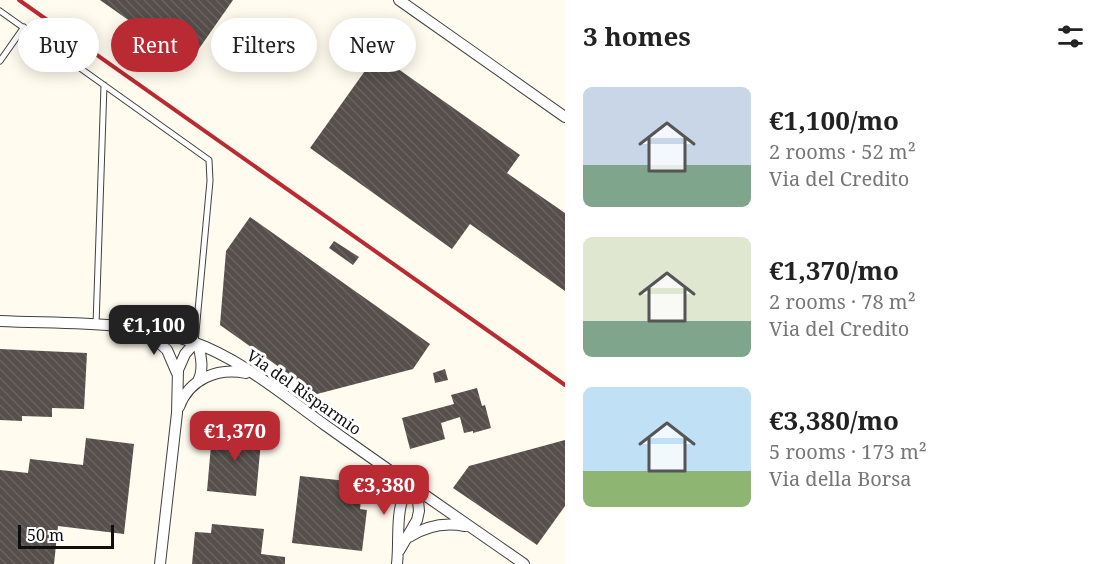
<!DOCTYPE html>
<html lang="en">
<head>
<meta charset="utf-8">
<style>
  :root { --surface:#fff; --page:#f2f2f2; --text:#222; --muted:#767676; --accent:#ba2a32 }
  body { margin:0; font-family:"Noto Serif",serif; background:var(--page); color:var(--text); height:100vh; display:flex; flex-direction:column; font-size:22px; white-space:nowrap }
  * { box-sizing:border-box; margin:0 }
  p { font-size:20px; color:var(--muted) }
  .icon { flex:none; width:33px; height:33px; fill:none; stroke:currentColor; stroke-width:2; stroke-linecap:round; stroke-linejoin:round }
  .map { position:relative; flex:1; overflow:hidden }
  .drawer { display:flex; flex-direction:column; background:var(--surface); width:540px }
  .drawer>* { flex:none }
  .banner { position:absolute; left:18px; top:18px; width:456px; height:54px; display:flex; gap:12px }
  .scale { position:absolute; left:18px; bottom:15px; width:96px; box-sizing:border-box; padding-left:6px; border:3px solid #0e0e0e; border-top:0; font-size:16px; line-height:21px; white-space:nowrap; color:#0e0e0e; -webkit-text-stroke:4px #fff; paint-order:stroke }
  .price { position:absolute; translate:-50% -51px; padding:0 14px; border-radius:12px; background:var(--accent); color:#fff; font-size:20px; line-height:39px; filter:drop-shadow(0 2px 3px #0008) }
  .price::after { content:''; position:absolute; left:50%; top:36px; width:18px; height:14px; margin-left:-9px; background:inherit; clip-path:polygon(0 0,100% 0,50% 100%) }
  .price.on { background:#222; color:#fff }
  ul { padding:0; list-style:none }
  li { display:flex; align-items:center; gap:18px; height:150px; padding:0 18px }
  li span { display:grid; place-items:center; flex:none; width:168px; height:120px; border-radius:9px; color:#555 }
  li>.icon { margin-inline-start:auto }
  span .icon { width:72px; height:72px; fill:#fffc; stroke-width:1 }
  li b { font-size:26px }
  h2 { display:flex; justify-content:space-between; align-items:center; height:72px; padding:0 18px; font-size:26px }
  .tag { padding:0 21px; border-radius:27px; background:var(--surface); box-shadow:0 3px 15px #0003; font-size:21px; line-height:54px }
  .tag.on { background:var(--accent); color:#fff }
  main { display:flex; flex:1; min-height:0 }
  .map>svg:first-child { display:block }
  .building { fill:url(#building-back-hatch) }
  .lines { fill:none; stroke-linecap:round; stroke-linejoin:round }
  .service-casing { stroke:#414141; stroke-width:7 }
  .minor-casing { stroke:#414141; stroke-width:12 }
  .service { stroke:#fff; stroke-width:5 }
  .minor { stroke:#fff; stroke-width:10 }
  .rail { stroke:#ba2a32; stroke-width:4 }
  .labels { text-anchor:middle; dominant-baseline:central; stroke-width:6; stroke-linejoin:round; paint-order:stroke }
  .street-label { font-size:16px; fill:#0e0e0e; stroke:#fff }
</style>
</head>
<body>
<main>
<div class="map">
<svg width="565" height="564" viewBox="0 0 565 564">
  <defs>
    <pattern id="building-back-hatch" width="6" height="6" patternUnits="userSpaceOnUse" patternTransform="scale(1.5)"><rect width="6" height="6" fill="#564f4b"/><path d="M-1 5l2 2M0 0l6 6M5-1l2 2" fill="none" stroke="#696461"/></pattern>
  </defs>
  <rect width="100%" height="100%" fill="#fffbef"/>
  <!-- building -->
  <path class="building" d="M 100,0 L 233,0 L 189,63 Z
    M 377,54 L 520,155 L 507,173 L 565,213 L 565,291 L 470,224 L 452,249 L 310,148 Z
    M 250,217 L 430,344 L 413,369 L 317,394 L 220,325 L 226,251 Z
    M 334,241 L 359,257 L 353,265 L 329,248 Z
    M 0,349 L 87,353 L 84,409 L 52,408 L 52,417 L 22,416 L 22,421 L 0,420 Z
    M 445,369 L 448,380 L 435,383 L 433,373 Z
    M 477,388 L 482,406 L 485,405 L 491,428 L 473,433 L 473,431 L 464,433 L 460,417 L 441,423 L 445,439 L 410,449 L 402,418 L 454,404 L 451,395 Z
    M 227,426 L 262,430 L 256,496 L 207,491 L 212,434 L 226,435 Z
    M 86,438 L 134,444 L 124,534 L 58,526 L 54,564 L 0,564 L 0,470 L 28,473 L 30,459 L 83,465 Z
    M 565,440 L 565,506 L 537,545 L 453,488 L 469,466 Z
    M 300,476 L 347,481 L 345,491 L 362,493 L 360,509 L 367,510 L 362,551 L 292,543 Z
    M 212,524 L 264,529 L 261,554 L 285,557 L 285,564 L 192,564 L 195,532 L 211,533 Z"/>
  <g class="lines">
    <!-- service casing -->
    <g class="service-casing">
      <path id="service" d="M 0,11 L 209,160 L 210,181 L 195,343
        M 0,61 L 24,27
        M 96,325 L 104,85"/>
    </g>
    <!-- minor casing -->
    <g class="minor-casing">
      <path id="minor" d="M 399,0 L 565,117
        M 0,321 C 63,324 130,320 190,341 C 240,358 283,395 325,425 C 391,472 458,518 524,564
        M 149,333 L 167,350 L 177,373
        M 198,344 C 201,356 204,370 198,381
        M 179,407 C 189,379 218,367 246,373
        M 409,537 C 426,526 445,522 465,526
        M 399,551 L 417,520 L 419,511 L 417,490
        M 160,564 L 177,413 L 178,370 L 185,354 L 191,347 L 198,344
        M 397,564 C 400,536 394,510 409,484"/>
    </g>
    <!-- service -->
    <use href="#service" class="service"/>
    <!-- minor -->
    <use href="#minor" class="minor"/>
    <!-- rail -->
    <path class="rail" d="M 19,0 L 565,385"/>
  </g>
  <g class="labels">
    <!-- street labels -->
    <g class="street-label">
      <text transform="translate(304 392) rotate(35)">Via del Risparmio</text>
    </g>
  </g>
</svg>
<div class="scale">50 m</div>
<b class="price on" style="left:154px;top:356px">€1,100</b>
<b class="price" style="left:235px;top:462px">€1,370</b>
<b class="price" style="left:384px;top:516px">€3,380</b>
<div class="banner">
<a class="tag">Buy</a>
<a class="tag on">Rent</a>
<a class="tag">Filters</a>
<a class="tag">New</a>
</div>
</div>
<section class="drawer">
<h2>3 homes<svg class="icon" aria-label="filters" viewBox="0 0 24 24"><path d="M4 7h16M4 17h16"/><circle cx="9" cy="7" r="2"/><circle cx="15" cy="17" r="2"/></svg></h2>
<ul>
<li><span style="background:linear-gradient(#c9d6e8 65%,#7fa58c 0)"><svg class="icon" aria-label="home" viewBox="0 0 24 24"><path d="M3 11l9-7 9 7M6 9v11h12V9"/></svg></span><div><b>€1,100/mo</b><p>2 rooms · 52 m²</p><p>Via del Credito</p></div></li>
<li><span style="background:linear-gradient(#dfe7d0 70%,#7fa58c 0)"><svg class="icon" aria-label="home" viewBox="0 0 24 24"><path d="M3 11l9-7 9 7M6 9v11h12V9"/></svg></span><div><b>€1,370/mo</b><p>2 rooms · 78 m²</p><p>Via del Credito</p></div></li>
<li><span style="background:linear-gradient(#bfe0f5 70%,#8fb573 0)"><svg class="icon" aria-label="home" viewBox="0 0 24 24"><path d="M3 11l9-7 9 7M6 9v11h12V9"/></svg></span><div><b>€3,380/mo</b><p>5 rooms · 173 m²</p><p>Via della Borsa</p></div></li>
</ul>
</section>
</main>
</body>
</html>
